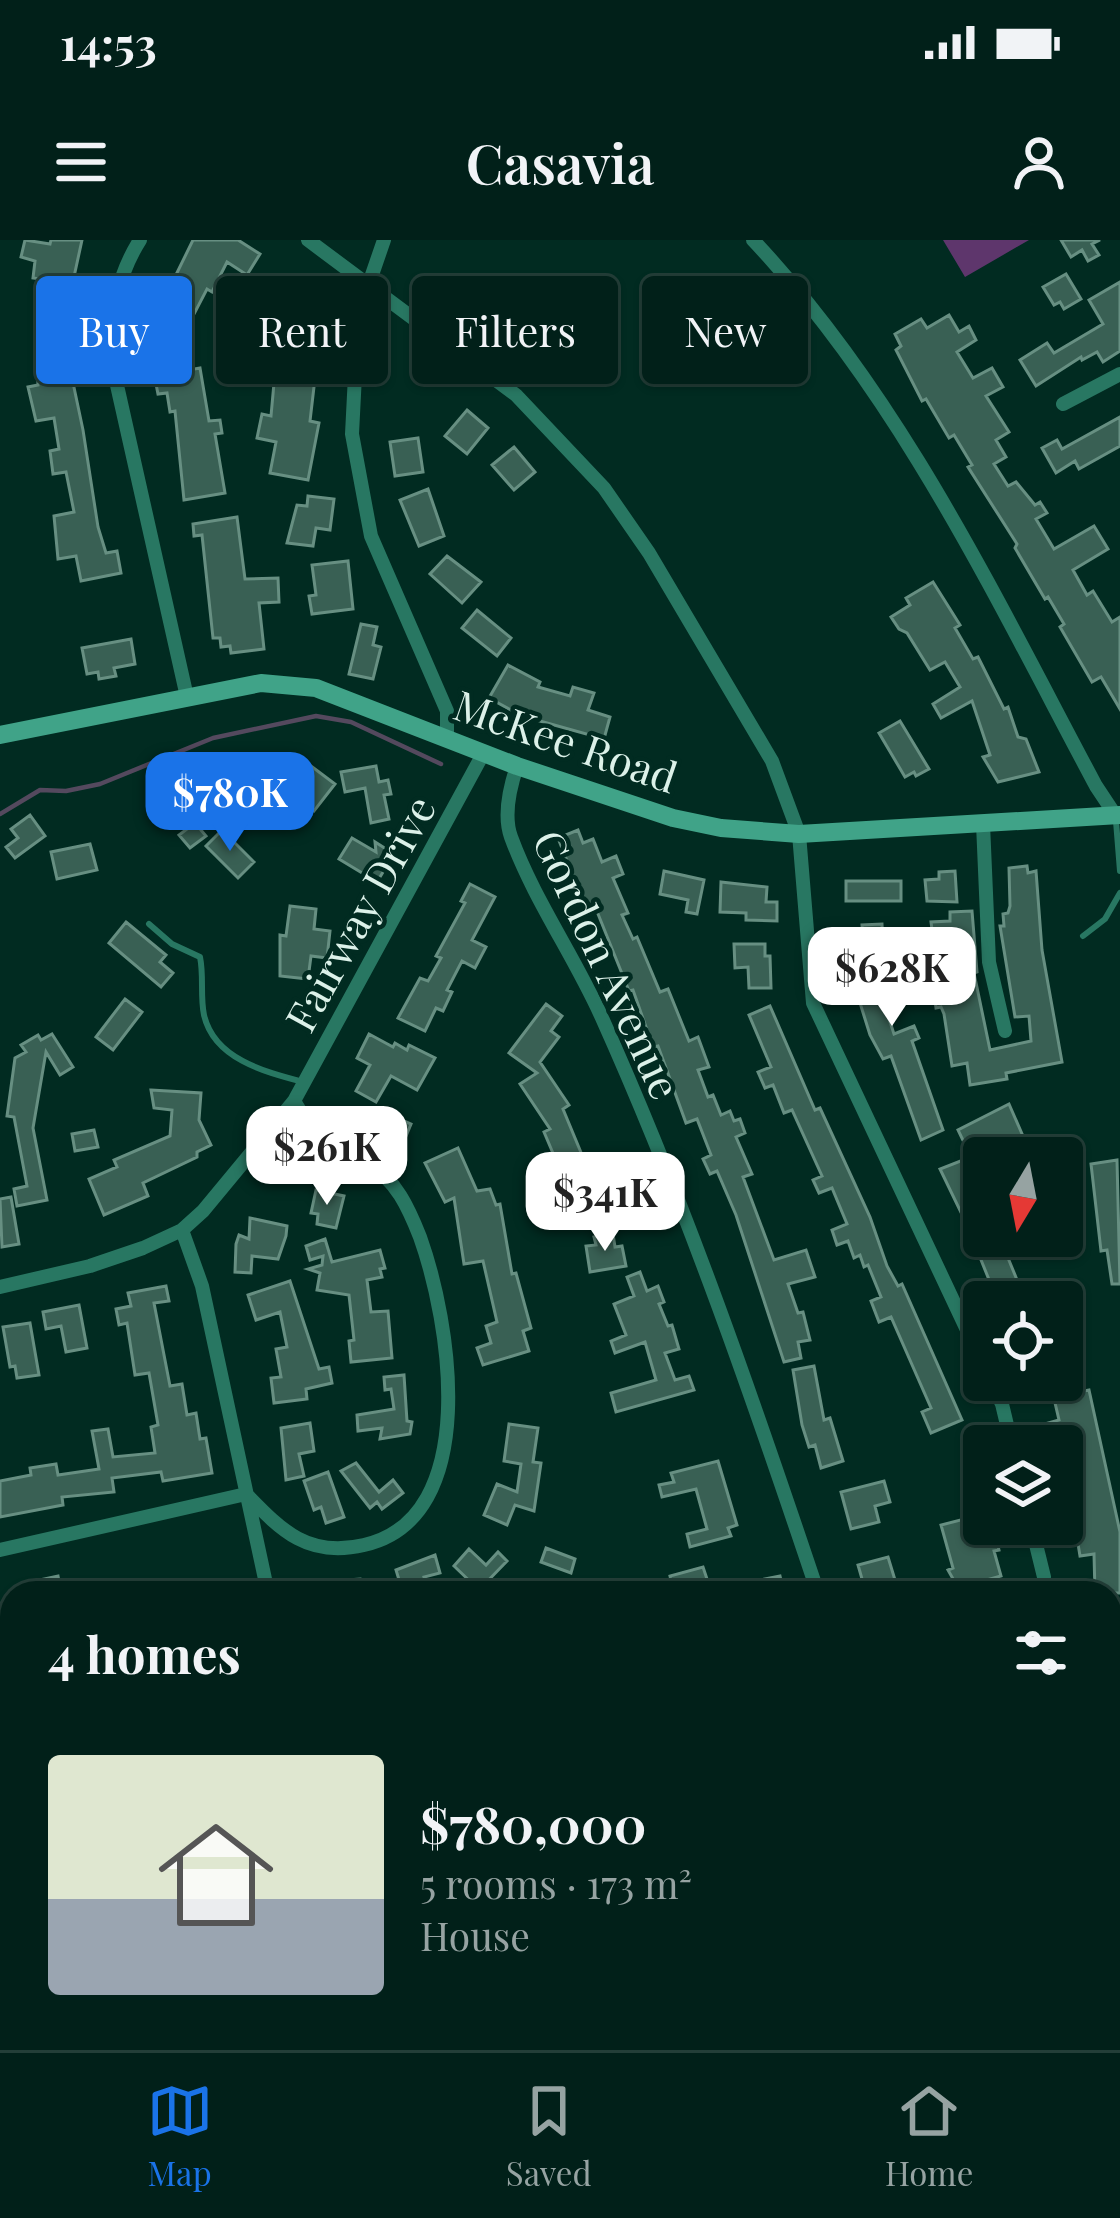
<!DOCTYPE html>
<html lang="en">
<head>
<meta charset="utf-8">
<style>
  :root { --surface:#012019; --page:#0b2822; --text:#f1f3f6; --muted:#96a3a2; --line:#233e38; --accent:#1a73e8 }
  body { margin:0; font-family:"Playfair Display",serif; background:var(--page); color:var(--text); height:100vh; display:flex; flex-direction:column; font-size:45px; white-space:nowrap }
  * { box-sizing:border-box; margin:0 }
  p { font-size:39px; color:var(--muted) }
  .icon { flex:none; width:66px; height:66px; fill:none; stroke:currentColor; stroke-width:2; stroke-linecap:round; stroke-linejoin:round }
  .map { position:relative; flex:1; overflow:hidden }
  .details { position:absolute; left:0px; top:1341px; width:1122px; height:471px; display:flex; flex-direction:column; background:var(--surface); border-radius:36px 36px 0 0; box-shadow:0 3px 9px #0004,0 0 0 3px var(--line) }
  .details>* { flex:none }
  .hud { position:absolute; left:36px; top:36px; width:1050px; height:108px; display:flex; gap:24px }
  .needle { width:78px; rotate:190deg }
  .fabs { position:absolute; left:963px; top:897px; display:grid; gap:24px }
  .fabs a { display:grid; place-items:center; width:120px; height:120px; border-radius:12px; background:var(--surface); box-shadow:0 3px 9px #0004,0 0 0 3px var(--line); font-size:60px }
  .price { position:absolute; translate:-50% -102px; padding:0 27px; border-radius:24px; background:#fff; color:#222; font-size:39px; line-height:78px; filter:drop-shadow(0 3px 6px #0008) }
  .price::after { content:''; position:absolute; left:50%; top:72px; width:36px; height:27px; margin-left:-18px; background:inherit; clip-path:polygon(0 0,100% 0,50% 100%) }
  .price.active { background:var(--accent); color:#fff }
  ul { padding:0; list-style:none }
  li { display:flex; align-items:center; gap:36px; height:300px; padding:0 48px }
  li span { display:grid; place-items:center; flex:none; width:336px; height:240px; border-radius:12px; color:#555 }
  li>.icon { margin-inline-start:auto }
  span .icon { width:144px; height:144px; fill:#fffc; stroke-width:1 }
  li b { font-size:51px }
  h2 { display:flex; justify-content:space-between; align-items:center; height:144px; padding:0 48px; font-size:51px }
  .tag { padding:0 42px; border-radius:12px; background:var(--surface); box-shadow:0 3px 9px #0004,0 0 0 3px var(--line); font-size:42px; line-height:108px }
  .tag.active { background:var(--accent); color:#fff }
  .status { display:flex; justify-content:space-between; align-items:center; height:84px; padding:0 60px; background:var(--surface); direction:ltr }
  .status svg { height:33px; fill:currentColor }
  header { display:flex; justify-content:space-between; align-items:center; height:156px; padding:0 48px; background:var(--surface); font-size:54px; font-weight:600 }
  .tab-bar { display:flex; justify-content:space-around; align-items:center; height:168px; border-top:3px solid var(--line); background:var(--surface); font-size:33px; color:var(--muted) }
  .tab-bar a { display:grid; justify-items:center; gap:6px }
  .tab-bar .active { color:var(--accent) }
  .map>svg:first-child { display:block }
  .green { fill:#5e366c }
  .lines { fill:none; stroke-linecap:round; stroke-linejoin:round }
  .stream { stroke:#54495e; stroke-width:4.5 }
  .building { fill:#396054; stroke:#678f82; stroke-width:3 }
  .path { stroke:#6e8e85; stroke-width:3; stroke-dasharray:6 9; stroke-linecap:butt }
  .lane { stroke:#287762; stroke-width:6 }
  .street { stroke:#287762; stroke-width:14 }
  .secondary { stroke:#40a388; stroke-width:18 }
  .labels { text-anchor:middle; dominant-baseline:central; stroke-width:9; stroke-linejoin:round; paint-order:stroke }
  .street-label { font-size:42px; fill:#dcf1e9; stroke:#012b21 }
</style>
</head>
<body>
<div class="status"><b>14:53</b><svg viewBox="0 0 49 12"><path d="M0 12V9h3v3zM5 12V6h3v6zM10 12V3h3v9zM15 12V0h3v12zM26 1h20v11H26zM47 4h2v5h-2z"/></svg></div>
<header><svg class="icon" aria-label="menu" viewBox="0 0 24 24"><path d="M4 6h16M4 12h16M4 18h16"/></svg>Casavia<svg class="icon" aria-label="person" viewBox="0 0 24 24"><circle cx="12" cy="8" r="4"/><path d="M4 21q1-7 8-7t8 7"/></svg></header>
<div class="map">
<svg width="1120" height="1810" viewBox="0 0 1120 1810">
  <rect width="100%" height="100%" fill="#012b21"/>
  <!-- green -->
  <path class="green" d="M 943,0 L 1029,0 L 965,37 Z
    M 1120,1638 L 1120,1810 L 580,1810 L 611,1800 L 1110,1800 L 1110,1641 Z"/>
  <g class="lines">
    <!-- stream -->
    <path class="stream" d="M 0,574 L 40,550 L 66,551 L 100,544 L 213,498 L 316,476 L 351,482 L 441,524"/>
  </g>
  <!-- building -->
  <path class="building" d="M 25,0 L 50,4 L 51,0 L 82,0 L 72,46 L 77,47 L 69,139 L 72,138 L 83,190 L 98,287 L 106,313 L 117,311 L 121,333 L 81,341 L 76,316 L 58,319 L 54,276 L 74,272 L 66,232 L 53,234 L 50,211 L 59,209 L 54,178 L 36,181 L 28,147 L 38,145 L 36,74 L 41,39 L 33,38 L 35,21 L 21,17 Z
    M 193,0 L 238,0 L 260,14 L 247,35 L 227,22 L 212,52 L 207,49 L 193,76 L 187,74 L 183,131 L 200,128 L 209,181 L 220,180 L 222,193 L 215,194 L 225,253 L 184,260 L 175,171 L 170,172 L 167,153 L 158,154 L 152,124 L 155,80 L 160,80 L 177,46 L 172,43 Z
    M 1061,0 L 1100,0 L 1092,4 L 1099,15 L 1088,21 L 1082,10 L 1071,17 Z
    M 1066,34 L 1081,59 L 1064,69 L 1060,62 L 1054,65 L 1043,47 Z
    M 1120,42 L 1120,111 L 1103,122 L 1097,112 L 1082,120 L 1081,117 L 1036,146 L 1020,120 L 1047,103 L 1054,113 L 1103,84 L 1089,60 Z
    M 949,75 L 959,92 L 969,86 L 976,100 L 957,112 L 973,138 L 992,128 L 1003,147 L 986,156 L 1009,192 L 996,200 L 1006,217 L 994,224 L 1008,246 L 1016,242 L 1035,265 L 1040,262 L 1047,273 L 1036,279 L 1054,309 L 1094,286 L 1108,309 L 1073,330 L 1087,355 L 1093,351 L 1112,382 L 1120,377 L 1120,469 L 1101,437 L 1092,442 L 1060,387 L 1064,384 L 1048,357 L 1045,359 L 1015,308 L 1017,304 L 968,227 L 972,225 L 954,195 L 949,198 L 926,159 L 922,161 L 896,110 L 901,106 L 895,94 L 921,79 L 927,88 Z
    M 294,119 L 317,121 L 310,181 L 319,183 L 308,240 L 270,233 L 276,202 L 257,198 L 262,174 L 271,176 L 274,143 L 291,145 Z
    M 467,170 L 488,188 L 467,214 L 445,196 Z
    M 1120,177 L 1120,206 L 1079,229 L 1075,221 L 1056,233 L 1042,208 L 1057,200 L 1062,209 Z
    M 418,198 L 423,232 L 395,236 L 390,202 Z
    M 514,207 L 535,232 L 514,250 L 492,225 Z
    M 428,249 L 444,296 L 419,306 L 400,260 Z
    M 308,256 L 334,259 L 330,290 L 316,288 L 313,306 L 287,303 L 297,265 L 307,266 Z
    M 237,277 L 245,339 L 278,338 L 279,362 L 259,363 L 264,409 L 231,413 L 230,406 L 221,407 L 220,398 L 213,398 L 202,295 L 194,296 L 193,284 Z
    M 447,316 L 481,342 L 462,363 L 430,334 Z
    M 348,321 L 353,369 L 312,374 L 309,356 L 316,355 L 312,325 Z
    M 933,342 L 960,385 L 955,388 L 973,419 L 978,417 L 1004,469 L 1008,467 L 1018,497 L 1026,499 L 1039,532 L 998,542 L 983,517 L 990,515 L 972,461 L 941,478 L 933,464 L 960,447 L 945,422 L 930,430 L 907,393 L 899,389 L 891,377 L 910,365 L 906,358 Z
    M 477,370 L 511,398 L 497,416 L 462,388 Z
    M 361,384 L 377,387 L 373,405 L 381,407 L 373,439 L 349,434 Z
    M 131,399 L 135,424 L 114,428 L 116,436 L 99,439 L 98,432 L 87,434 L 82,408 Z
    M 508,425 L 540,442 L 538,447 L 570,456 L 573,447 L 594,453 L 588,470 L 610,477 L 604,499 L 522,476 L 489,458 Z
    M 900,481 L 929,529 L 916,536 L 914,532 L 905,537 L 879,493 Z
    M 291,520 L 306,531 L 311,526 L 335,544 L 314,571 L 275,541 Z
    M 376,526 L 379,542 L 388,540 L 391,554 L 384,555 L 389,579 L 371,583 L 365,548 L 345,552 L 341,532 Z
    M 30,575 L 45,596 L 15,618 L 6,607 L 18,598 L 11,589 Z
    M 195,583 L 206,596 L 190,608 L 179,595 Z
    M 222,590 L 254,622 L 238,638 L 206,606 Z
    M 578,590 L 583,603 L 593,599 L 602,622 L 616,616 L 623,634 L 613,638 L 628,673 L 622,675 L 633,699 L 637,697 L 660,752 L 668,749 L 689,801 L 698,797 L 709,827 L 698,830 L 708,857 L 713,855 L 721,875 L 730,871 L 734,881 L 740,879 L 745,893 L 736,897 L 752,934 L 743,937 L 774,1020 L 806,1010 L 815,1037 L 788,1044 L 798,1073 L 803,1072 L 810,1100 L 798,1102 L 801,1118 L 784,1122 L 736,975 L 717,931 L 710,934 L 703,919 L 711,915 L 697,879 L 686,883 L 658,806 L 653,807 L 633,750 L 629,751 L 596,669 L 589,672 L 579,651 L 558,598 Z
    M 352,598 L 376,612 L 375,602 L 394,614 L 377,642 L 339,619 Z
    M 90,604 L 97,630 L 57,639 L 51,612 Z
    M 1027,626 L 1028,633 L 1036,631 L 1042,710 L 1062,822 L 1006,833 L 1007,839 L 970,845 L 967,823 L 952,826 L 944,774 L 941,767 L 936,768 L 933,746 L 939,745 L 931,682 L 950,681 L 950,672 L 972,671 L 977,732 L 974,733 L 990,810 L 1031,801 L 1029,776 L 1015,777 L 1000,686 L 1004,686 L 1003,674 L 1008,673 L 1010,666 L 1009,628 Z
    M 664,631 L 704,640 L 697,674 L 686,672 L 688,660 L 660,654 Z
    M 955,631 L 957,662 L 927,661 L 925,640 L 939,639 L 939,632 Z
    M 846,641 L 901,641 L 901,661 L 846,661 Z
    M 721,642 L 767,647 L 766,662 L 777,662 L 777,681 L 746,680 L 746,673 L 720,672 Z
    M 470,644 L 495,657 L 472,700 L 486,707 L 475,728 L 462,721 L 447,750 L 452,752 L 443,771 L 436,768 L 425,791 L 398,778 L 420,738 L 428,741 L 441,718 L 436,716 L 465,663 L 461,661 Z
    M 290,666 L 316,669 L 314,689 L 330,691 L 327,718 L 311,716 L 308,739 L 280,736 L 280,695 L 286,696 Z
    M 126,682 L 166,715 L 160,722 L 173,733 L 161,747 L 109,703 Z
    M 882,684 L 883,706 L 892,706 L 892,721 L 887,721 L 887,733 L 874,733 L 894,794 L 914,786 L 919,798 L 912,801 L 943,890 L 921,900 L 891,816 L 883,819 L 870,795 L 851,734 L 850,721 L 856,721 L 856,699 L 863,699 L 862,685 Z
    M 734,704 L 765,704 L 765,716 L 770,716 L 771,748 L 749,748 L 748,727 L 735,728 Z
    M 125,759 L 142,772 L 113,810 L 96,797 Z
    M 546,764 L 562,776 L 551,791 L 559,797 L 540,822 L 569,865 L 563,869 L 582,915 L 558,925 L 544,892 L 550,889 L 520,844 L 537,833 L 509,813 Z
    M 770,766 L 815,870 L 820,868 L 870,977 L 887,1026 L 898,1046 L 902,1044 L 962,1180 L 931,1193 L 922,1172 L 931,1168 L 891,1077 L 879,1082 L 871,1061 L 881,1057 L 868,1025 L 864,1027 L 860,1015 L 854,1018 L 848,1001 L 837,1005 L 832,990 L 847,984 L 832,948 L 819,953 L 813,940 L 822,936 L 792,870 L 784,873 L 773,845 L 765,848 L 758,832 L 771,827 L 749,775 Z
    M 52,794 L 73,827 L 60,835 L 46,812 L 33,888 L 47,960 L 17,966 L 14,949 L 27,946 L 14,877 L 7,876 L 15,818 L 26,812 L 21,805 L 38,795 L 41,800 Z
    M 369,794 L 393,807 L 395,803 L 407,810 L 409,805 L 435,818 L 417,850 L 391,836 L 376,862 L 356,851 L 370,825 L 357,818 Z
    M 151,850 L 201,853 L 199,880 L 211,905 L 197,912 L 197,917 L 143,943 L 148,956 L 104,975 L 89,939 L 117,927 L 114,920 L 170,896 L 172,870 L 154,868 Z
    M 1009,864 L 1029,910 L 1012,918 L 976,918 L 982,932 L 969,937 L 984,970 L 984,996 L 999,996 L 1022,1052 L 1034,1047 L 1040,1062 L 998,1062 L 975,1005 L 970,1007 L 965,995 L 971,993 L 940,929 L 971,917 L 958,890 Z
    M 381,871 L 411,884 L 402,906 L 372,893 Z
    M 94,890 L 98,907 L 75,911 L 72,894 Z
    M 458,908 L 477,951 L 490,949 L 496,965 L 500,964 L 512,1034 L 516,1033 L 531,1088 L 523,1091 L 529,1111 L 483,1125 L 477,1108 L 491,1103 L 486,1086 L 497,1082 L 483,1021 L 464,1024 L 454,958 L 445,962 L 425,923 Z
    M 1117,920 L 1120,1044 L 1112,1044 L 1107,1010 L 1101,1011 L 1091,924 Z
    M 583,941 L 585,950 L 602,946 L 607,962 L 572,968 L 566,946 Z
    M 316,950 L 344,956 L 336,988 L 317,984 L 318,974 L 311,973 Z
    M 11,957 L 19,1004 L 2,1007 L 0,959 Z
    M 250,978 L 287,986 L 286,996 L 278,1019 L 252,1016 L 251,1033 L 235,1032 L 236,1004 L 239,995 L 249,999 Z
    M 613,994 L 615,1007 L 622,1006 L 626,1026 L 590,1032 L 586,1006 L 596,1005 L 594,997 Z
    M 325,999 L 332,1022 L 380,1010 L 385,1028 L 380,1029 L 382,1037 L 367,1040 L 371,1072 L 388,1071 L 392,1118 L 351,1122 L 349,1101 L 354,1100 L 349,1055 L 317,1050 L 320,1033 L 308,1029 L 322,1025 L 323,1016 L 310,1020 L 306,1006 Z
    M 640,1032 L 647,1051 L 658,1046 L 664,1062 L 659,1064 L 668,1086 L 672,1085 L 679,1109 L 665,1113 L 675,1140 L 689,1136 L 694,1150 L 616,1172 L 611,1153 L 656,1140 L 645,1102 L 615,1113 L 611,1101 L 626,1095 L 614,1064 L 634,1056 L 627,1037 Z
    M 290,1041 L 319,1129 L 329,1127 L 332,1143 L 306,1149 L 307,1159 L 274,1163 L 271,1138 L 281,1137 L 276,1109 L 287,1107 L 280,1072 L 256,1080 L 248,1055 Z
    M 166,1046 L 169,1061 L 154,1063 L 170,1146 L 182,1144 L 187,1175 L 196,1173 L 200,1199 L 206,1198 L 212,1233 L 163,1241 L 161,1232 L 112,1238 L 114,1252 L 62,1257 L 63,1265 L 0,1277 L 0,1241 L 31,1235 L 30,1228 L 56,1224 L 58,1235 L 99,1229 L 92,1191 L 108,1189 L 113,1217 L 155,1213 L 151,1187 L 158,1185 L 149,1133 L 135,1135 L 127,1083 L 119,1085 L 116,1069 L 131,1066 L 128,1053 Z
    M 79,1065 L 87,1108 L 66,1112 L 61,1086 L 46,1089 L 43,1072 Z
    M 30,1083 L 39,1135 L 17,1138 L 15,1126 L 10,1127 L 3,1087 Z
    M 814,1126 L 824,1180 L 830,1178 L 843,1221 L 821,1228 L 815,1205 L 809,1207 L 802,1185 L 793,1130 Z
    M 404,1135 L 407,1181 L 412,1182 L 410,1194 L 380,1199 L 382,1188 L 358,1191 L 357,1175 L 394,1169 L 391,1149 L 385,1150 L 384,1137 Z
    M 1035,1140 L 1075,1140 L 1071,1143 L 1074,1153 L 1089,1150 L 1120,1292 L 1120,1353 L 1095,1353 L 1094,1314 L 1080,1316 L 1072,1267 L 1082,1265 L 1080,1250 L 1072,1225 L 1062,1227 L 1062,1206 L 1054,1206 L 1048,1183 L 1059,1180 L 1052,1150 L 1041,1154 Z
    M 310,1183 L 314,1211 L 299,1214 L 304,1236 L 286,1240 L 281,1188 Z
    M 509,1184 L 538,1188 L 533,1222 L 541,1223 L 534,1271 L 515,1265 L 507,1285 L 484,1275 L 497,1244 L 517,1252 L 521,1224 L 504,1221 Z
    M 718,1221 L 737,1285 L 728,1288 L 731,1296 L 690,1307 L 687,1294 L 707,1289 L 696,1249 L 662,1257 L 659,1245 L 674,1242 L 671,1233 Z
    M 356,1223 L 379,1252 L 393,1240 L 403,1253 L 382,1269 L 377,1262 L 370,1268 L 341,1231 Z
    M 328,1232 L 344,1277 L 326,1283 L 321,1267 L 314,1270 L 304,1241 Z
    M 884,1241 L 890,1262 L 875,1266 L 879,1282 L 851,1289 L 841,1252 Z
    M 976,1276 L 980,1292 L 994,1289 L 999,1310 L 994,1311 L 1001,1336 L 990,1339 L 995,1353 L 961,1353 L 948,1330 L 953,1328 L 941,1285 Z
    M 546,1308 L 575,1319 L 571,1333 L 541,1322 Z
    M 469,1309 L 486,1325 L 498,1312 L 507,1321 L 479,1350 L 454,1326 Z
    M 435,1315 L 440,1333 L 424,1337 L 429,1353 L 403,1353 L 396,1330 Z
    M 888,1317 L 899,1353 L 866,1353 L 858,1325 Z
    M 703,1327 L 707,1339 L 694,1343 L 697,1353 L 674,1353 L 670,1336 Z
    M 58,1336 L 61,1353 L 43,1353 L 40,1340 Z
    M 780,1336 L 784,1353 L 763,1353 L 760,1340 Z
    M 360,1339 L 361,1353 L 302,1353 L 302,1343 Z
    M 12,1446 L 12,1489 L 0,1491 L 0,1448 Z"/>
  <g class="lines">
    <!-- path -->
    <path class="path" d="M 833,1800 L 857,1810
      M 620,1810 L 644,1804
      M 794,1810 L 813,1800"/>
    <!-- lane -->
    <path class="lane" d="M 1116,581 L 1120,631
      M 149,684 L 172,704 L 200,717 C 204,736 200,756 204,775 C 214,819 265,832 303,842
      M 1083,696 L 1105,679 L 1120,653
      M 1110,1459 L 1120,1466
      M 654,1800 L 654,1801"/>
    <!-- street -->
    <path class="street" d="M 140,0 C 116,38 109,79 112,123 L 187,457
      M 308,0 L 516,155 L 604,248 L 649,313 L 772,521 L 799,594 L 813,763 L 984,1126
      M 384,0 L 364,58 L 357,96 L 352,194 L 371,296 L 447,471 L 447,499
      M 753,0 C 901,157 995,357 1096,546 L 1116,576
      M 1063,164 L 1120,134
      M 517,526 C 510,547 503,575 511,597 C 534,660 575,717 602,778 C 686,965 753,1159 818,1353
      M 983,584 L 989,722 L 1005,791
      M 250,921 L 299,909 L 327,908
      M 182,990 L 202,1046 L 268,1353
      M 0,1047 L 90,1026 L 143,1008 L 182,990 L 203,971 L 294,861 L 483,514
      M 991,1140 L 1002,1164 L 1012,1206
      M 1031,1284 L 1044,1337
      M 0,1310 L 246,1254 C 282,1291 308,1318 364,1305 C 483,1278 450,1081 420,997 C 409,969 396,939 368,924 C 355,918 336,915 326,906 C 313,895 303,875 294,861
      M 0,1524 L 12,1521
      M 0,1765 L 12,1767"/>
    <!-- secondary -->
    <path class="secondary" d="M 0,495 L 261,443 L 316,448 L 517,526 L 673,578 L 721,588 L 799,594 L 1120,575"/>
  </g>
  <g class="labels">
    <!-- street labels -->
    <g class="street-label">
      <text transform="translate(566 500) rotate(19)">McKee Road</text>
      <text transform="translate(359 673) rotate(-61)">Fairway Drive</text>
      <text transform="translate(608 724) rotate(65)">Gordon Avenue</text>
    </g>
  </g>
</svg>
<div class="fabs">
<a><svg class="needle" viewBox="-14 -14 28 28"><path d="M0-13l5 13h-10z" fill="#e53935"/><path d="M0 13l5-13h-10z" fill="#96a3a2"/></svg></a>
<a><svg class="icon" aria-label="locate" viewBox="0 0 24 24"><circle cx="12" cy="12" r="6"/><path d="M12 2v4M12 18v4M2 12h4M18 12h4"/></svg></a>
<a><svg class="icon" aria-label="layers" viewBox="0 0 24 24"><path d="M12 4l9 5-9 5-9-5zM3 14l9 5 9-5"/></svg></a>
</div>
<b class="price active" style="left:230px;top:614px">$780K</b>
<b class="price" style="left:892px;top:789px">$628K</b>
<b class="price" style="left:327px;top:968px">$261K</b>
<b class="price" style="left:605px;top:1014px">$341K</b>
<div class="hud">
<a class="tag active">Buy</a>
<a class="tag">Rent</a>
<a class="tag">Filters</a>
<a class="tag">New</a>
</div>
<section class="details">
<h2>4 homes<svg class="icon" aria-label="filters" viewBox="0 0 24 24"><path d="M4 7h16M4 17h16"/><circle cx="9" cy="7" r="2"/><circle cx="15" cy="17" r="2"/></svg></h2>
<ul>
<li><span style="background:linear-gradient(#dfe7d0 60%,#9aa5b1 0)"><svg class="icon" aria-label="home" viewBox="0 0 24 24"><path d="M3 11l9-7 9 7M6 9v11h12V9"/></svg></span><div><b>$780,000</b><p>5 rooms · 173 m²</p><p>House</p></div></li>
</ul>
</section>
</div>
<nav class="tab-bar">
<a class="active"><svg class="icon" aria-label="map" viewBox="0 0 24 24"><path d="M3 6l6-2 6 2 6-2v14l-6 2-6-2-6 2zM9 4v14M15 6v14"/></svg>Map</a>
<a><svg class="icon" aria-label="saved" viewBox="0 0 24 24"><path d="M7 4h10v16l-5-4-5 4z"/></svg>Saved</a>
<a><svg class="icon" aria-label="home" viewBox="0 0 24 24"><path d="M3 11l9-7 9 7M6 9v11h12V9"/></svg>Home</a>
</nav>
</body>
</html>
